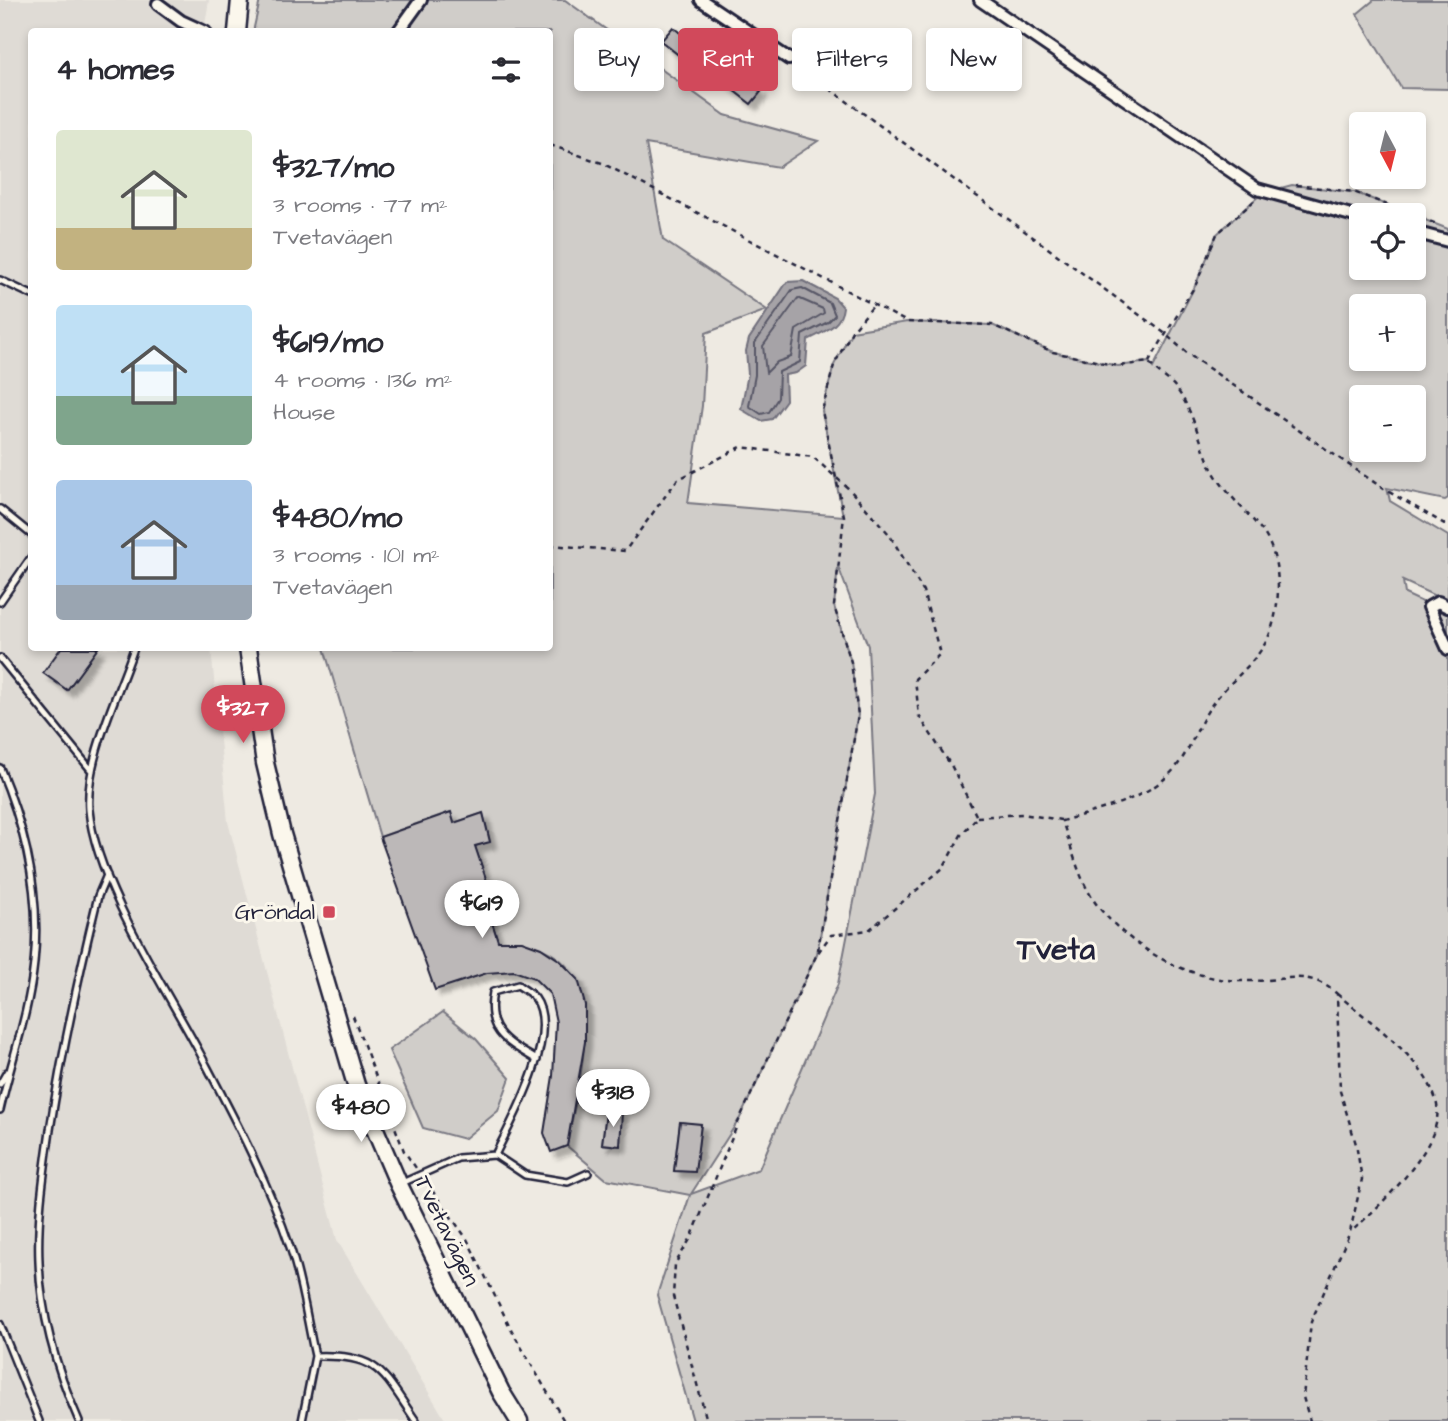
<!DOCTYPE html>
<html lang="en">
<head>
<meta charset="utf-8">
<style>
  :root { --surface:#fff; --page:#f7f7f7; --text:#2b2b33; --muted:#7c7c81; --accent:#d1495b }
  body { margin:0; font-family:"Architects Daughter",sans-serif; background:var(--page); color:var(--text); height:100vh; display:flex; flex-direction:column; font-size:26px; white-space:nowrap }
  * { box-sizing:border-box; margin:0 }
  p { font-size:23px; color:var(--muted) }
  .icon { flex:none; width:38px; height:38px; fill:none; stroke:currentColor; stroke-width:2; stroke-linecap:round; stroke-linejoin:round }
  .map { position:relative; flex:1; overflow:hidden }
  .drawer { position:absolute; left:28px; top:28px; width:525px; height:623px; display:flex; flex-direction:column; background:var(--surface); border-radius:7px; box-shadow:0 4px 10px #0003 }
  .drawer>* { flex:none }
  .banner { position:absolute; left:574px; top:28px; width:665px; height:63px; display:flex; gap:14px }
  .needle { width:46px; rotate:173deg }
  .fabs { position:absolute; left:1349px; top:112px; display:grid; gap:14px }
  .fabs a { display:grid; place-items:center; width:77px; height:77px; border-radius:7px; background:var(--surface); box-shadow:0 4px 10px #0003; font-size:35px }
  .price { position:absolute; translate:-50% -60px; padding:0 16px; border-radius:24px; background:#fff; color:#222; font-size:23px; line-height:46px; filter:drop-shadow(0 2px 4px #0008) }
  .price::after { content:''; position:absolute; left:50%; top:42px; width:21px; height:16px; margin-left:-10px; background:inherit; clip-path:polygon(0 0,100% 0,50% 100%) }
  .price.current { background:var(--accent); color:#fff }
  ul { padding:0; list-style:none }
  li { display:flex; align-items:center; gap:21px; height:175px; padding:0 28px }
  li span { display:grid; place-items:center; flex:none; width:196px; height:140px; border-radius:7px; color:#555 }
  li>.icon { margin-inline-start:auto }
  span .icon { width:84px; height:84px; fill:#fffc; stroke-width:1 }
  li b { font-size:30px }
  h2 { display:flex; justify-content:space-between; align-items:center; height:84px; padding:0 28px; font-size:30px }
  .tag { padding:0 24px; border-radius:7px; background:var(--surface); box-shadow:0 4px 10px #0003; font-size:24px; line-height:63px }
  .tag.current { background:var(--accent); color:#fff }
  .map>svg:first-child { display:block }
  .built { fill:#dfdbd5 }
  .green { fill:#d0cdc9; stroke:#797882; stroke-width:2; fill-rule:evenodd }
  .water { fill:#a6a3a7; stroke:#716f7c; stroke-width:2 }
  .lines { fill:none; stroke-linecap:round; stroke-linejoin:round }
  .shore { stroke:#575666; stroke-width:2 }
  .building { fill:#bcb8b8; stroke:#22223b; stroke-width:2; filter:url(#shadow) }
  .lane-casing { stroke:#22223b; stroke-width:10 }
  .street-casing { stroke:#22223b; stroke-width:16 }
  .secondary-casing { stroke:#22223b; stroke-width:21 }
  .path { stroke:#22223b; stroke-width:2.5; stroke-dasharray:5 5; stroke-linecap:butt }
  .lane { stroke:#fbf7ec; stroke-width:5 }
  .street { stroke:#fbf7ec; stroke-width:10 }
  .secondary { stroke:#fbf7ec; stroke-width:16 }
  .poi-dot { fill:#d1495b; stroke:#fbf7ec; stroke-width:2.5 }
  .labels { text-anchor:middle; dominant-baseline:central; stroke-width:6; stroke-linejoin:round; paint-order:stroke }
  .poi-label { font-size:23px; fill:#22223b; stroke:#fbf7ec; text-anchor:end }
  .street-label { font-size:23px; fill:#22223b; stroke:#fbf7ec }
  .district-label { font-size:30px; font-weight:bold; fill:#22223b; stroke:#fbf7ec }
</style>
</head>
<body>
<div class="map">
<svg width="1448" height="1421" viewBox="0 0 1448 1421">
  <defs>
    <filter id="shadow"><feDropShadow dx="6" dy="6" stdDeviation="2" flood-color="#0004"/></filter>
  </defs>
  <rect width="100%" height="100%" fill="#eeeae2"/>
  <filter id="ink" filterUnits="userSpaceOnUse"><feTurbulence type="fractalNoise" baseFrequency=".0143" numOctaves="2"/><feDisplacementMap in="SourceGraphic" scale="14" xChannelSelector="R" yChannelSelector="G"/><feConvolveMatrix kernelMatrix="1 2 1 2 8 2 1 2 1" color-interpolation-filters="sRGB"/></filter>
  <g filter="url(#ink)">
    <!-- built -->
    <path class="built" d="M 0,0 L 209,0 L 204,31 L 32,32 L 32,648 L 211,648 L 228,822 L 337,1240 L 446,1421 L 0,1421 Z"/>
    <!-- green -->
    <path class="green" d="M 260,0 L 565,0 L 725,115 L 818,141 L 779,167 L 646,144 L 663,240 L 767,310 L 706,333 L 702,406 L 688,503 L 843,516 L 822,411 L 834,365 L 852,331 L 907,322 L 992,325 L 1053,352 L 1118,366 L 1149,362 L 1153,368 L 1196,284 L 1217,234 L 1262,193 L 1292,185 L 1354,192 L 1448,229 L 1448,498 L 1445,500 L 1387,488 L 1390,501 L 1448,536 L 1448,602 L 1403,581 L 1405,594 L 1448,614 L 1448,1421 L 693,1421 L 657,1295 L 690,1195 L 606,1179 L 567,1146 C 581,1068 622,942 498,941 L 488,910 L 495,906 L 475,846 L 490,841 L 483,813 L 454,823 L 450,812 L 380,837 L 324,648 L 550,648 L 550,32 L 253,32 ZM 1362,215 L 1414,215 L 1414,268 L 1362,268 ZM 1362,306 L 1414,306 L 1414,359 L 1362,359 ZM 1362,397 L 1414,397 L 1414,450 L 1362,450 ZM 838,566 L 868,646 L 875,794 L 838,984 L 759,1169 L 691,1194 L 740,1118 L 817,954 L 858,715 L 851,662 L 834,606 ZM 621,1112 L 620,1146 L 602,1144 L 606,1113 ZM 680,1122 L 701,1125 L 695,1171 L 674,1171 Z
      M 1374,0 L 1448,0 L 1448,89 L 1401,88 L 1357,14 Z
      M 443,1012 L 476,1039 L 510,1078 L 498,1111 L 464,1139 L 423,1128 L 389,1050 Z"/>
    <!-- water -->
    <path class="water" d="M 803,281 L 835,298 L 843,307 C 841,327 824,331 808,340 L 806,366 L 796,373 L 785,375 L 786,400 L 772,419 L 761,421 L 741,409 L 748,374 L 746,351 L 749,339 L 787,282 Z"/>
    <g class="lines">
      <!-- shore -->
      <path class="shore" d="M 802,288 L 830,303 L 835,315 L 828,322 L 802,335 L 800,362 L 779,372 L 778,398 L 769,412 L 761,414 L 749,406 L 755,375 L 755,343 L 792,290 Z
        M 798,298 L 823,309 L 824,313 L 796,330 L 791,357 L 777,362 L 766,373 L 763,346 Z"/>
    </g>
    <!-- building -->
    <path class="building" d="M 673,27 L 692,43 L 681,57 L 661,41 Z
      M 728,67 L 761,92 L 751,104 L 719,79 Z
      M 61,648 L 98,648 L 67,690 L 43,673 Z
      M 451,812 L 454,823 L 483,813 L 490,842 L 475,846 L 495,906 L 488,910 L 498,941 L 522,941 L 541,948 L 559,960 L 578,979 L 585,1005 L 585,1042 L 567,1146 L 551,1152 L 544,1133 L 553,1076 L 556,1022 L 550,994 L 534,978 L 514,971 L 487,973 L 435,990 L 380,837 Z
      M 622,1112 L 620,1146 L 602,1144 L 606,1113 Z
      M 680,1122 L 701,1124 L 695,1172 L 674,1171 Z"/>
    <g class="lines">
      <!-- lane casing -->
      <g class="lane-casing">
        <path id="lane" d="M 0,280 L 32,295
          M 0,509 L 32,535
          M 0,602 L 32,556
          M 134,648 C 118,696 85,759 89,810 C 96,883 166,989 201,1055 C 233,1116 268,1181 290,1247 C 302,1282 307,1320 315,1356
          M 0,658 L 92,771
          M 0,768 C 26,830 41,896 34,963 C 29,1013 11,1061 0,1110
          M 0,1084 L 7,1072
          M 495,1155 C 512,1121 561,1033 535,998 C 531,993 523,989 518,985 L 493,992 C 485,1032 507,1042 537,1060
          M 402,1183 L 458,1158 L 495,1155 L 525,1175 L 568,1182 L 588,1173
          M 0,1324 L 39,1421
          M 79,1421 C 57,1371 41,1318 39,1262 C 37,1217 44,1174 50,1130 C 62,1051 79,974 98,896 L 107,875
          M 302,1421 L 315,1356 C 380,1354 382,1372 416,1421"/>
      </g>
      <!-- street casing -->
      <g class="street-casing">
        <path id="street" d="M 701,0 L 789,59
          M 980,0 L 1257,189 L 1362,218
          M 158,4 L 181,21 L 205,32
          M 398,32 L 421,0
          M 1414,232 L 1448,241
          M 1448,607 L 1438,602 L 1429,607 L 1448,649"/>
      </g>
      <!-- secondary casing -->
      <g class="secondary-casing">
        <path id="secondary" d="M 237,32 L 240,0
          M 248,648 L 265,763 L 282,834 L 356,1085 L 399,1185 L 501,1392 L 519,1421"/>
      </g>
      <!-- path -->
      <path class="path" d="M 797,65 L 1163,332 L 1188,354 L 1384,489 L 1448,526
        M 550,145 L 602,163 L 907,322 L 992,325 L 1053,352 L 1118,366 L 1149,362 C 1156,374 1170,378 1178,391 C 1194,413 1200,444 1212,469 C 1224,491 1243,508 1259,527 C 1282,553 1282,602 1270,633 C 1259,662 1231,679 1213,703 C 1199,722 1193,744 1179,763 C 1155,798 1101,809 1062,821 C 1072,848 1079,881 1097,905 C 1133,951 1193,983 1251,981 C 1286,981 1308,968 1337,994 L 1340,1091 L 1356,1144 L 1362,1179 L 1350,1232 L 1311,1322 L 1303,1397 L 1310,1421
        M 1296,185 L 1354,192 L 1437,224
        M 1149,362 L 1196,284 L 1217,234 L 1255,200
        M 550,545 L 625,551 L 677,480 L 741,447 L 813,457 L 849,489 L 889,534 L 923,591 L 940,654 L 915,679 L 919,716 L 952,767 L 977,817 L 961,835 L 943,868 L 869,930 L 831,935 L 817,954 L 740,1118 L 692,1236 L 675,1264 L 673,1296 L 707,1421
        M 977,817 L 1022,814 L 1061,820
        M 818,950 L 858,715 L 851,662 L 834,606 L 844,516 L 822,411 L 834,365 L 852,331 L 874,305
        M 1337,994 C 1368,1020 1429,1062 1437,1105 C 1444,1147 1380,1205 1352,1231
        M 353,1016 L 404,1151 L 416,1168
        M 426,1182 L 467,1239 L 512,1331 L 564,1421"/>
      <!-- lane -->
      <use href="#lane" class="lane"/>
      <!-- street -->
      <use href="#street" class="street"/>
      <!-- secondary -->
      <use href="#secondary" class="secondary"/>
    </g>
  </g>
  <!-- markers -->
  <rect class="poi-dot" x="322" y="905" width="14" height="14" rx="3.5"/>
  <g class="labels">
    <!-- poi labels -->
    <g class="poi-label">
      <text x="315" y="912">Gröndal</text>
    </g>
    <!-- street labels -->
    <g class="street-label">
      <text transform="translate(447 1231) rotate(64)">Tvetavägen</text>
    </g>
    <!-- district labels -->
    <g class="district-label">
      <text x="1056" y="950">Tveta</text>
    </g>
  </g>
</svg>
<div class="fabs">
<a><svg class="needle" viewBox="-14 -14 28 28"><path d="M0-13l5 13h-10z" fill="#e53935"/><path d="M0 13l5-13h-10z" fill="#7c7c81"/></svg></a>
<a><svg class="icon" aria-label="locate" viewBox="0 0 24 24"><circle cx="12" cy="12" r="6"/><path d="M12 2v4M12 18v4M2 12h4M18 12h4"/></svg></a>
<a>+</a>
<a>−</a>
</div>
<b class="price current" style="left:243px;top:745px">$327</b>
<b class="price" style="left:482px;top:940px">$619</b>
<b class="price" style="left:613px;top:1129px">$318</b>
<b class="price" style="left:361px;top:1144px">$480</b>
<div class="banner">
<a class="tag">Buy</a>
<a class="tag current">Rent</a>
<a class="tag">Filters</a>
<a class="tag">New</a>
</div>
<section class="drawer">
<h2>4 homes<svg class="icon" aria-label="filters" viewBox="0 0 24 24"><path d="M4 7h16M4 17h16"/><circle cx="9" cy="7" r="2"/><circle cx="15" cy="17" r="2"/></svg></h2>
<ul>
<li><span style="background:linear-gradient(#dfe7d0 70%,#c2b280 0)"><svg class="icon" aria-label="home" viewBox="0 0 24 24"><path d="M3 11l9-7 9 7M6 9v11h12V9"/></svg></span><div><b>$327/mo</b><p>3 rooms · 77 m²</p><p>Tvetavägen</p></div></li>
<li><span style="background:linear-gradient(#bfe0f5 65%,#7fa58c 0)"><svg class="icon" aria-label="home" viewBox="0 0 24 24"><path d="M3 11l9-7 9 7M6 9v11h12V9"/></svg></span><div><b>$619/mo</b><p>4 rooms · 136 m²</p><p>House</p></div></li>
<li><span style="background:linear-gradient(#a9c7e8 75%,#9aa5b1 0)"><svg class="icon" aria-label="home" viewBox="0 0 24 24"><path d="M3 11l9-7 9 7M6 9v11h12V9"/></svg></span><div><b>$480/mo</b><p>3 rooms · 101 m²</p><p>Tvetavägen</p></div></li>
</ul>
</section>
</div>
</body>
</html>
